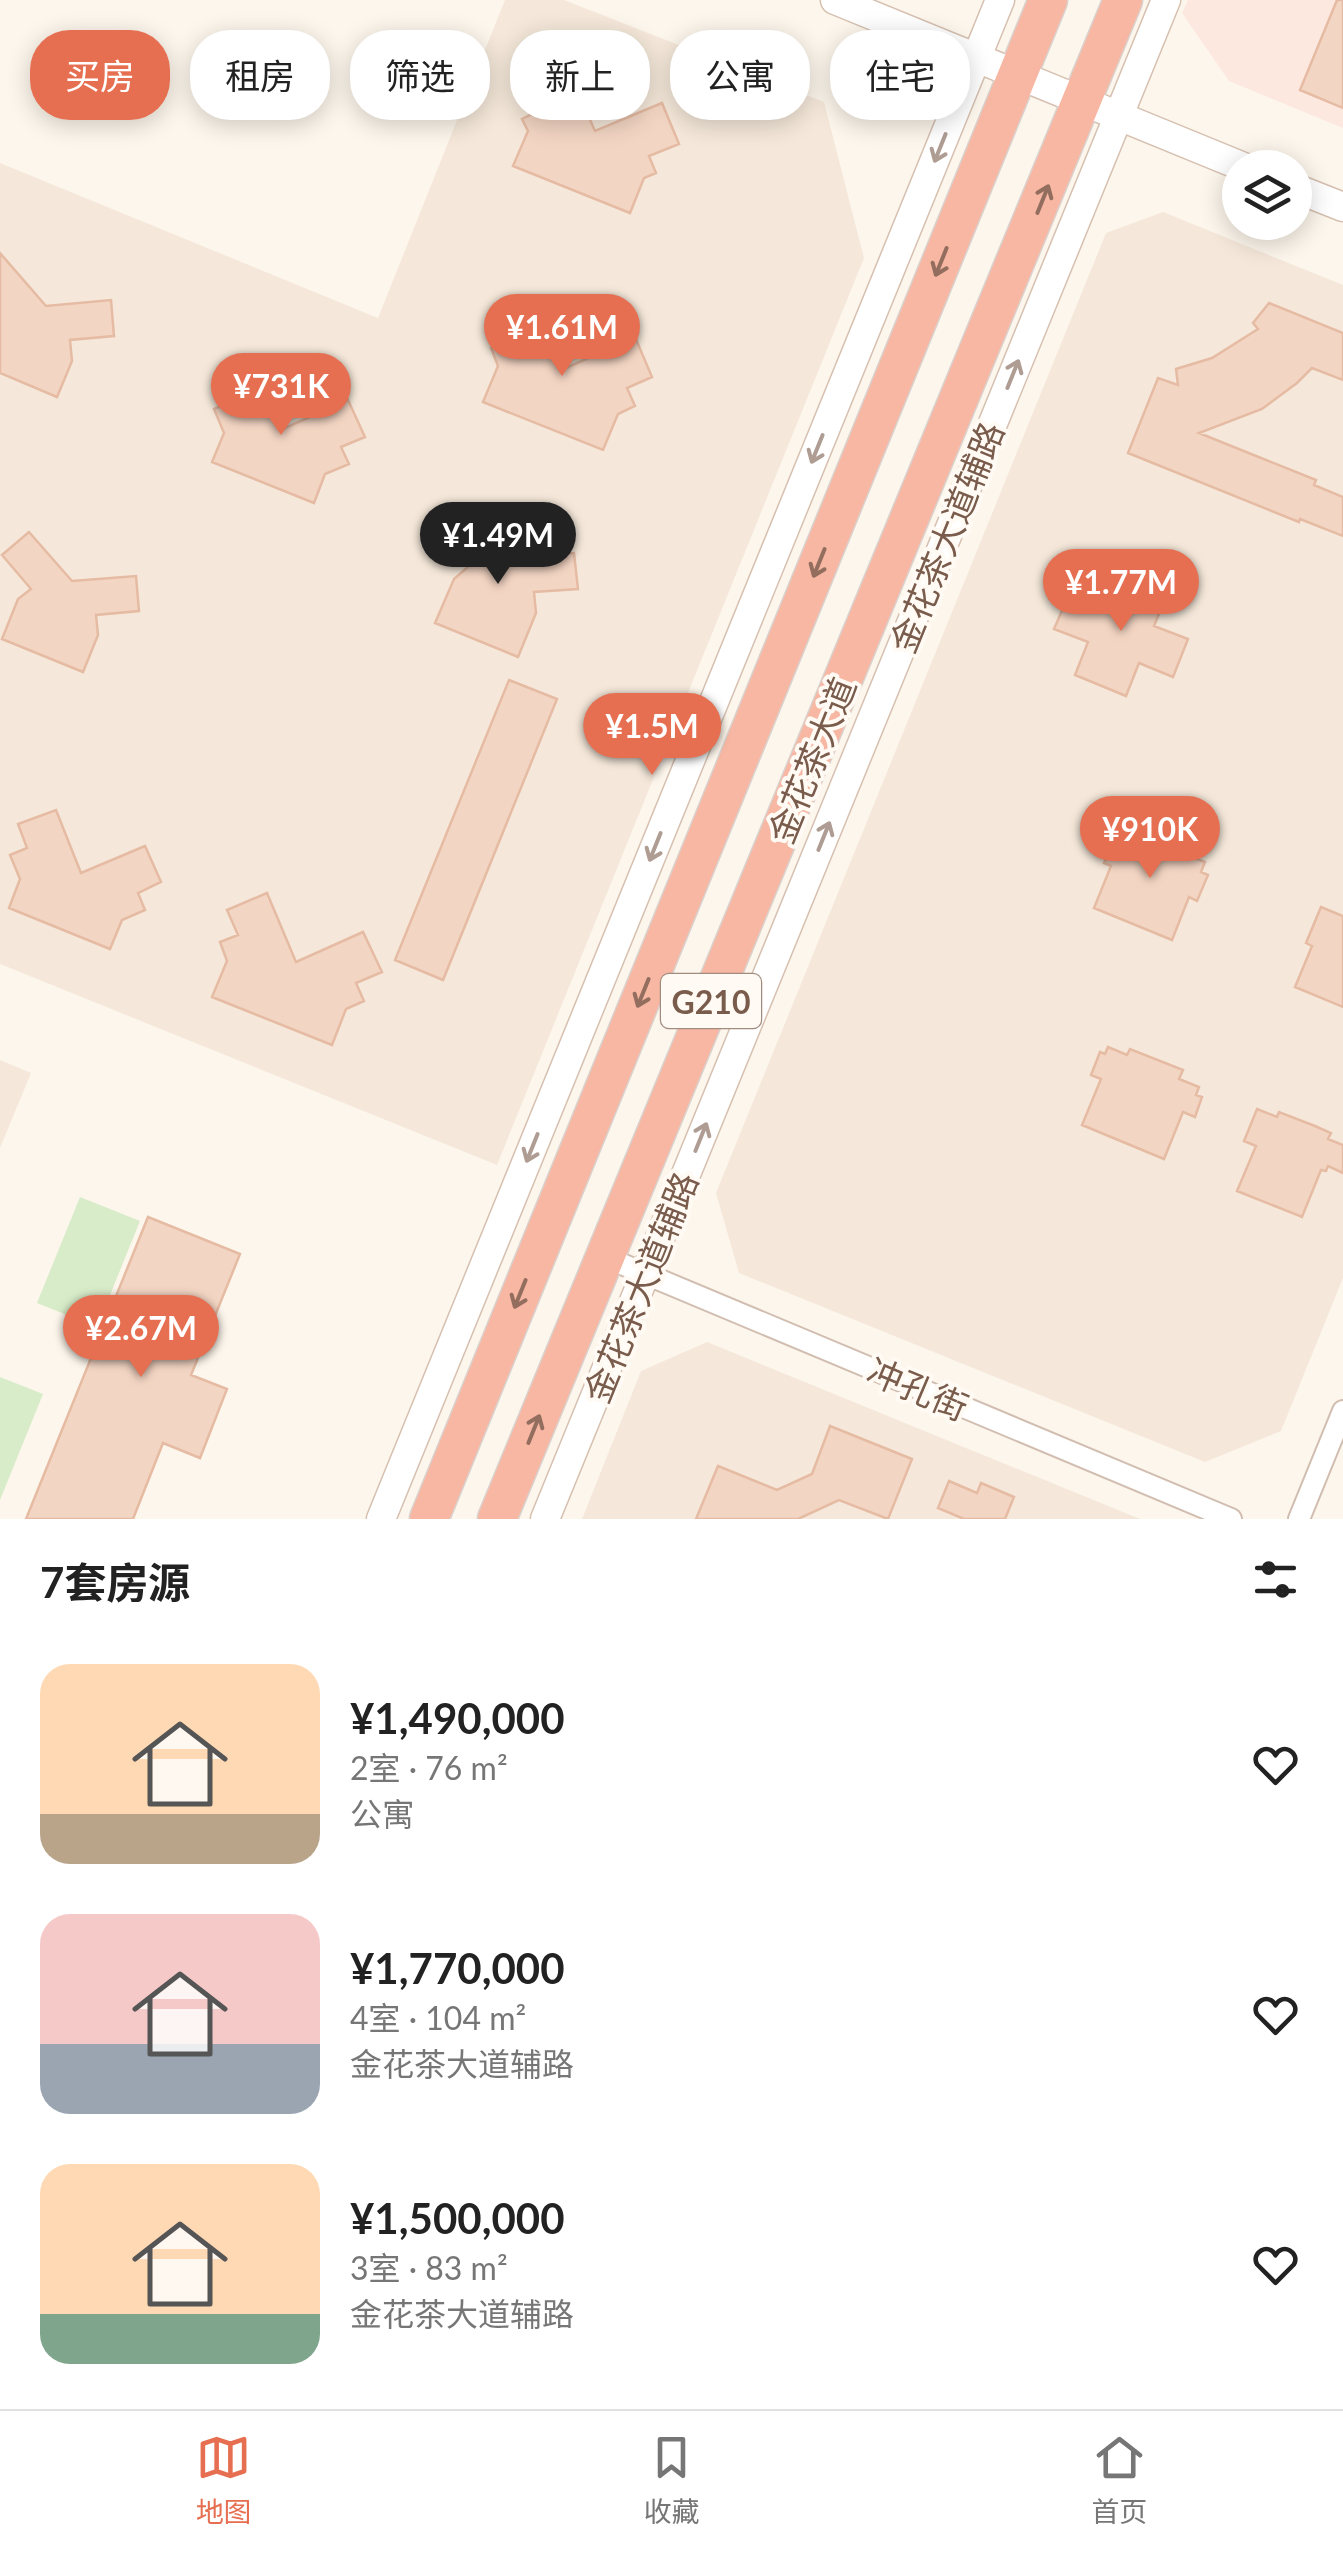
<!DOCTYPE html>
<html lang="zh">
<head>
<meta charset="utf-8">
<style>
  :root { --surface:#fff; --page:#f2f2f2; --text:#222; --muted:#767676; --line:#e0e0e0; --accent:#e76f51 }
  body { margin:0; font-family:Lato,"Noto Sans SC",sans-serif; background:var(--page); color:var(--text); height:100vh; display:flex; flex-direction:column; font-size:38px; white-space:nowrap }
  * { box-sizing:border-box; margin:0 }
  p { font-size:32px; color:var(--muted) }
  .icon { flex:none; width:55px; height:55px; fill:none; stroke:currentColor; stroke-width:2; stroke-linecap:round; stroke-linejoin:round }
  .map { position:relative; height:1519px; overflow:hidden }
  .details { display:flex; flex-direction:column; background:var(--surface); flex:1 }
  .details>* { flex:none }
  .top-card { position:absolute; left:30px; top:30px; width:1285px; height:90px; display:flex; gap:20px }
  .fabs { position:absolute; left:1222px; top:150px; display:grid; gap:20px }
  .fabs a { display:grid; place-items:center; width:90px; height:90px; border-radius:50%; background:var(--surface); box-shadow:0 5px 25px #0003; font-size:50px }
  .price { position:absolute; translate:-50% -85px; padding:0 22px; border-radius:35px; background:var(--accent); color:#fff; font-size:32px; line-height:65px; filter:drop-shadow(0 2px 5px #0008) }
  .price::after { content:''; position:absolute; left:50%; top:60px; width:30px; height:22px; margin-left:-15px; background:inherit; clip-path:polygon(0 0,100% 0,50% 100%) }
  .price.current { background:#222; color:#fff }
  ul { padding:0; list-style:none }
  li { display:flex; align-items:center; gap:30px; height:250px; padding:0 40px }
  li span { display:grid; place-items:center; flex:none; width:280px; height:200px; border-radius:30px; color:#555 }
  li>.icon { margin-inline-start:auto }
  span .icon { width:120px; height:120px; fill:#fffc; stroke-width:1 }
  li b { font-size:42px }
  h2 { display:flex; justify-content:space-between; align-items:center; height:120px; padding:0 40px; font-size:42px }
  .pill { padding:0 35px; border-radius:40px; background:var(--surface); box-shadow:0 5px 25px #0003; font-size:35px; line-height:90px }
  .pill.current { background:var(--accent); color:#fff }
  .dock { display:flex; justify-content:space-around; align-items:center; height:140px; border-top:2px solid var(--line); background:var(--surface); font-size:28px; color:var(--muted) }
  .dock a { display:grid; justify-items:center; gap:5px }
  .dock .current { color:var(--accent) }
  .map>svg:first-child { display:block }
  .residential { fill:#f5e8da }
  .commercial { fill:#fde8e0 }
  .green { fill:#d8ecc9 }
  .building { fill:#f3d5c3; stroke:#e6bba3; stroke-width:2.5 }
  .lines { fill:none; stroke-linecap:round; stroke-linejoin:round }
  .street-casing { stroke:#d1beb0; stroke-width:24 }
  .secondary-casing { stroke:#d6c0b0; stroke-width:31 }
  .highway-casing { stroke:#dad1cd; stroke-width:41 }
  .street { stroke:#fff; stroke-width:20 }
  .secondary { stroke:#fff; stroke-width:28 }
  .highway { stroke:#f7b7a3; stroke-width:38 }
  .oneway { stroke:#af9d94 }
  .oneway2 { stroke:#936e5e }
  .labels { text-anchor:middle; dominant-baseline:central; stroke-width:8; stroke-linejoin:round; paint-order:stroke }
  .shield { fill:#fffaf3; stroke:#a28b7f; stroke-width:2.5 }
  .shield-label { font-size:32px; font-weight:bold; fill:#7a5c4d }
  .street-label { font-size:35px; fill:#7a5c4d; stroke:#fffaf3 }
</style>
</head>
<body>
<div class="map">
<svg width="1343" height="1519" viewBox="0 0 1343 1519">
  <rect width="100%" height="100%" fill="#fdf6ec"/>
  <!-- residential -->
  <path class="residential" d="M 505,0 L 564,0 L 824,102 L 864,258 L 497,1165 L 0,964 L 0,163 L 378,318 Z
    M 1163,212 L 1343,285 L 1343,1278 L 1281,1431 L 1205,1462 L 739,1273 L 716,1193 L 1106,233 Z
    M 0,1060 L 31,1073 L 0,1148 Z
    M 707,1342 L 1140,1519 L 582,1519 L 641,1371 Z"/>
  <!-- commercial -->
  <path class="commercial" d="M 1188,0 L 1343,0 L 1343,128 L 1229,81 L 1182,13 Z"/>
  <!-- green -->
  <path class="green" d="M 80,1197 L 140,1221 L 97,1327 L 37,1303 Z
    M 0,1377 L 43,1394 L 0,1500 Z"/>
  <!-- building -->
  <path class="building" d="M 1337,0 L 1343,0 L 1343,108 L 1300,90 Z
    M 565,64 L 595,131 L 662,103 L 679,144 L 649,156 L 656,173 L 644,178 L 630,213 L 513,166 L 528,131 L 522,119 L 538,111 L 525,82 Z
    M 0,253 L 46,306 L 111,300 L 114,336 L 70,340 L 72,361 L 57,397 L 0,373 Z
    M 539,299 L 566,368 L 635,337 L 652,377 L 627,388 L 635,406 L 618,414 L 603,450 L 483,402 L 498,366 L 491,348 L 508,340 L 498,315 Z
    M 1269,303 L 1343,333 L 1343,380 L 1312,368 L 1297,383 L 1262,409 L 1199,433 L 1316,480 L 1314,485 L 1343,497 L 1343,536 L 1300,519 L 1299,522 L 1128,453 L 1158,378 L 1178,385 L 1176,369 L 1212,358 L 1258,329 L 1253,323 Z
    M 259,364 L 285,428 L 348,400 L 365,437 L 341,447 L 349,464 L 325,474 L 314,503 L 212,462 L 224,433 L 214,409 L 230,402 L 221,379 Z
    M 467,509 L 510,558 L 574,553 L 578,589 L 534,592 L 536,613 L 518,657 L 435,623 L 454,579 L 469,566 L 440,533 Z
    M 29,532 L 72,581 L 136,576 L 139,611 L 96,615 L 98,635 L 83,672 L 2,639 L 18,599 L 31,589 L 2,555 Z
    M 1116,573 L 1167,594 L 1154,626 L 1188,639 L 1173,677 L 1139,663 L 1126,696 L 1075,675 L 1088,642 L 1054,629 L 1070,592 L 1103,605 Z
    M 509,680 L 557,699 L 443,980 L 395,960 Z
    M 56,810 L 81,873 L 145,846 L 161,882 L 138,893 L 145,910 L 122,920 L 110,949 L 9,908 L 20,879 L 10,855 L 27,848 L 18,824 Z
    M 1119,826 L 1135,833 L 1137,826 L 1190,847 L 1187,855 L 1205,862 L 1201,872 L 1208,875 L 1197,901 L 1189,897 L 1172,940 L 1094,908 L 1111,866 L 1104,863 Z
    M 267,893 L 296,962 L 363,932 L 382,972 L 356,983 L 364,1001 L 346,1009 L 332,1045 L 212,997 L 227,961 L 220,942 L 238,935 L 227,910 Z
    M 1321,907 L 1343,916 L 1343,1007 L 1295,987 L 1312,946 L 1306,943 Z
    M 1108,1047 L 1127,1055 L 1130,1049 L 1183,1070 L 1179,1079 L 1199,1087 L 1196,1095 L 1202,1097 L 1195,1117 L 1183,1112 L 1164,1159 L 1082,1125 L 1101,1079 L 1091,1075 L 1100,1052 L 1105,1054 Z
    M 1257,1109 L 1277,1117 L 1279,1112 L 1315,1126 L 1331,1133 L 1328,1139 L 1343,1145 L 1343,1173 L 1328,1166 L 1326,1171 L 1321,1170 L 1302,1217 L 1237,1191 L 1256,1146 L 1244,1141 Z
    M 148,1217 L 240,1254 L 191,1375 L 227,1389 L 200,1458 L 163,1443 L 133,1519 L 26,1519 Z
    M 830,1426 L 912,1459 L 888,1519 L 839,1500 L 798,1519 L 696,1519 L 718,1466 L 777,1490 L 812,1474 Z
    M 949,1481 L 977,1493 L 981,1483 L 1014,1497 L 1005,1519 L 964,1519 L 938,1508 Z"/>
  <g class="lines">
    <!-- street casing -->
    <g class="street-casing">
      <path id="street" d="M 605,1257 L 1231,1519
        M 1299,1519 L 1343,1411"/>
    </g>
    <!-- secondary casing -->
    <g class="secondary-casing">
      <path id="secondary" d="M 835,0 L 1246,168
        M 1295,188 L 1343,207
        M 381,1519 L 1000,0
        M 545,1519 L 1166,0"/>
    </g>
    <!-- highway casing -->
    <g class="highway-casing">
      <path id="highway" d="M 429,1519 L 1048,0
        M 497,1519 L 1123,0"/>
    </g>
    <!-- street -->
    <use href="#street" class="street"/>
    <!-- secondary -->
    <use href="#secondary" class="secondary"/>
    <!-- highway -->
    <use href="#highway" class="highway"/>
  </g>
  <!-- one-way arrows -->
  <defs><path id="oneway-shaft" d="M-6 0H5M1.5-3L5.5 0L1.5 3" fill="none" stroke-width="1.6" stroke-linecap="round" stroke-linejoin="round" transform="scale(2.5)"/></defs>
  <g class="oneway">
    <use href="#oneway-shaft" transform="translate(940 148) rotate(112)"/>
    <use href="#oneway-shaft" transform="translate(1013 374) rotate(-68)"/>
    <use href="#oneway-shaft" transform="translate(817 449) rotate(112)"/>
    <use href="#oneway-shaft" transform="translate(824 836) rotate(-68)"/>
    <use href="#oneway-shaft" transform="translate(655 847) rotate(112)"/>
    <use href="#oneway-shaft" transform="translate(701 1137) rotate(-68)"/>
    <use href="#oneway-shaft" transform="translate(532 1148) rotate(112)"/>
  </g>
  <g class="oneway2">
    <use href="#oneway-shaft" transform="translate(1043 199) rotate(-68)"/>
    <use href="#oneway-shaft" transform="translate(941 262) rotate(112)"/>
    <use href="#oneway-shaft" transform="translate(819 563) rotate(112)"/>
    <use href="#oneway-shaft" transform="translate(643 993) rotate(112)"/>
    <use href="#oneway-shaft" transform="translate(520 1294) rotate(112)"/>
    <use href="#oneway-shaft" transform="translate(534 1429) rotate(-68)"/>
  </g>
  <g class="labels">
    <!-- shield labels -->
    <rect class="shield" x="661" y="974" width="100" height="54" rx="8"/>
    <g class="shield-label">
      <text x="711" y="1001">G210</text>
    </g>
    <!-- street labels -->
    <g class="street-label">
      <text transform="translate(946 537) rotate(-68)">金花茶大道辅路</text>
      <text transform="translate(811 760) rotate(-68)">金花茶大道</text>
      <text transform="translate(640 1287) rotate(-68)">金花茶大道辅路</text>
      <text transform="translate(918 1388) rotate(23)">冲孔街</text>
    </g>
  </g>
</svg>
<div class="fabs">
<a><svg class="icon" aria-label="layers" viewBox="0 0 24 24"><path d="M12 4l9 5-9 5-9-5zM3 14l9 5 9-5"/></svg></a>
</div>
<b class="price" style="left:562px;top:379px">¥1.61M</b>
<b class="price" style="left:281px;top:438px">¥731K</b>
<b class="price current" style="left:498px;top:587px">¥1.49M</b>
<b class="price" style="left:1121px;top:634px">¥1.77M</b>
<b class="price" style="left:652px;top:778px">¥1.5M</b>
<b class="price" style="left:1150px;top:881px">¥910K</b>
<b class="price" style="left:141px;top:1380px">¥2.67M</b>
<div class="top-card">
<a class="pill current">买房</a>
<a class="pill">租房</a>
<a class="pill">筛选</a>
<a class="pill">新上</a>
<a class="pill">公寓</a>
<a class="pill">住宅</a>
</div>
</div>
<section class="details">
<h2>7套房源<svg class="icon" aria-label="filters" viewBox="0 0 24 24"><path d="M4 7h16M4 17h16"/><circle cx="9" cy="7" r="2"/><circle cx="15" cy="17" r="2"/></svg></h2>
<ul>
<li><span style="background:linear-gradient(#ffd9b3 75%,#b9a48a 0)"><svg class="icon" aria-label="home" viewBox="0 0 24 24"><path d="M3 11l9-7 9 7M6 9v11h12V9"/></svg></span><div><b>¥1,490,000</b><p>2室 · 76 m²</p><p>公寓</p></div><svg class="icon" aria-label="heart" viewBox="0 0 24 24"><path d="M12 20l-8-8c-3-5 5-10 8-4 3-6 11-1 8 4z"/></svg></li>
<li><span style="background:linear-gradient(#f6c9c9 65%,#9aa5b1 0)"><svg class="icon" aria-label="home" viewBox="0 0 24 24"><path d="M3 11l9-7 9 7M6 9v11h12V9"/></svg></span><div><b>¥1,770,000</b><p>4室 · 104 m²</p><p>金花茶大道辅路</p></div><svg class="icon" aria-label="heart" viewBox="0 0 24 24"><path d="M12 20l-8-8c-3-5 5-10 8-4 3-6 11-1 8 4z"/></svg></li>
<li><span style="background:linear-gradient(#ffd9b3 75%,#7fa58c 0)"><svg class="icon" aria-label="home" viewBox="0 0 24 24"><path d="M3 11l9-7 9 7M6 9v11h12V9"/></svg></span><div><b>¥1,500,000</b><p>3室 · 83 m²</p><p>金花茶大道辅路</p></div><svg class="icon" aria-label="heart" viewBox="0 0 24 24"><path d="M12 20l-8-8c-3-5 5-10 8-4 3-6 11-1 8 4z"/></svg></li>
</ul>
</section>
<nav class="dock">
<a class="current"><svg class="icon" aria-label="map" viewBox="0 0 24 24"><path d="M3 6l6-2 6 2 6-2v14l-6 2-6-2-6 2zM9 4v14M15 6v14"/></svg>地图</a>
<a><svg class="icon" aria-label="saved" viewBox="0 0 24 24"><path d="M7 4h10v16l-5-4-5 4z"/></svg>收藏</a>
<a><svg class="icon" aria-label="home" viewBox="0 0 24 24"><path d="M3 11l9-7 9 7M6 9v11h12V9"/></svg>首页</a>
</nav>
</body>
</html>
